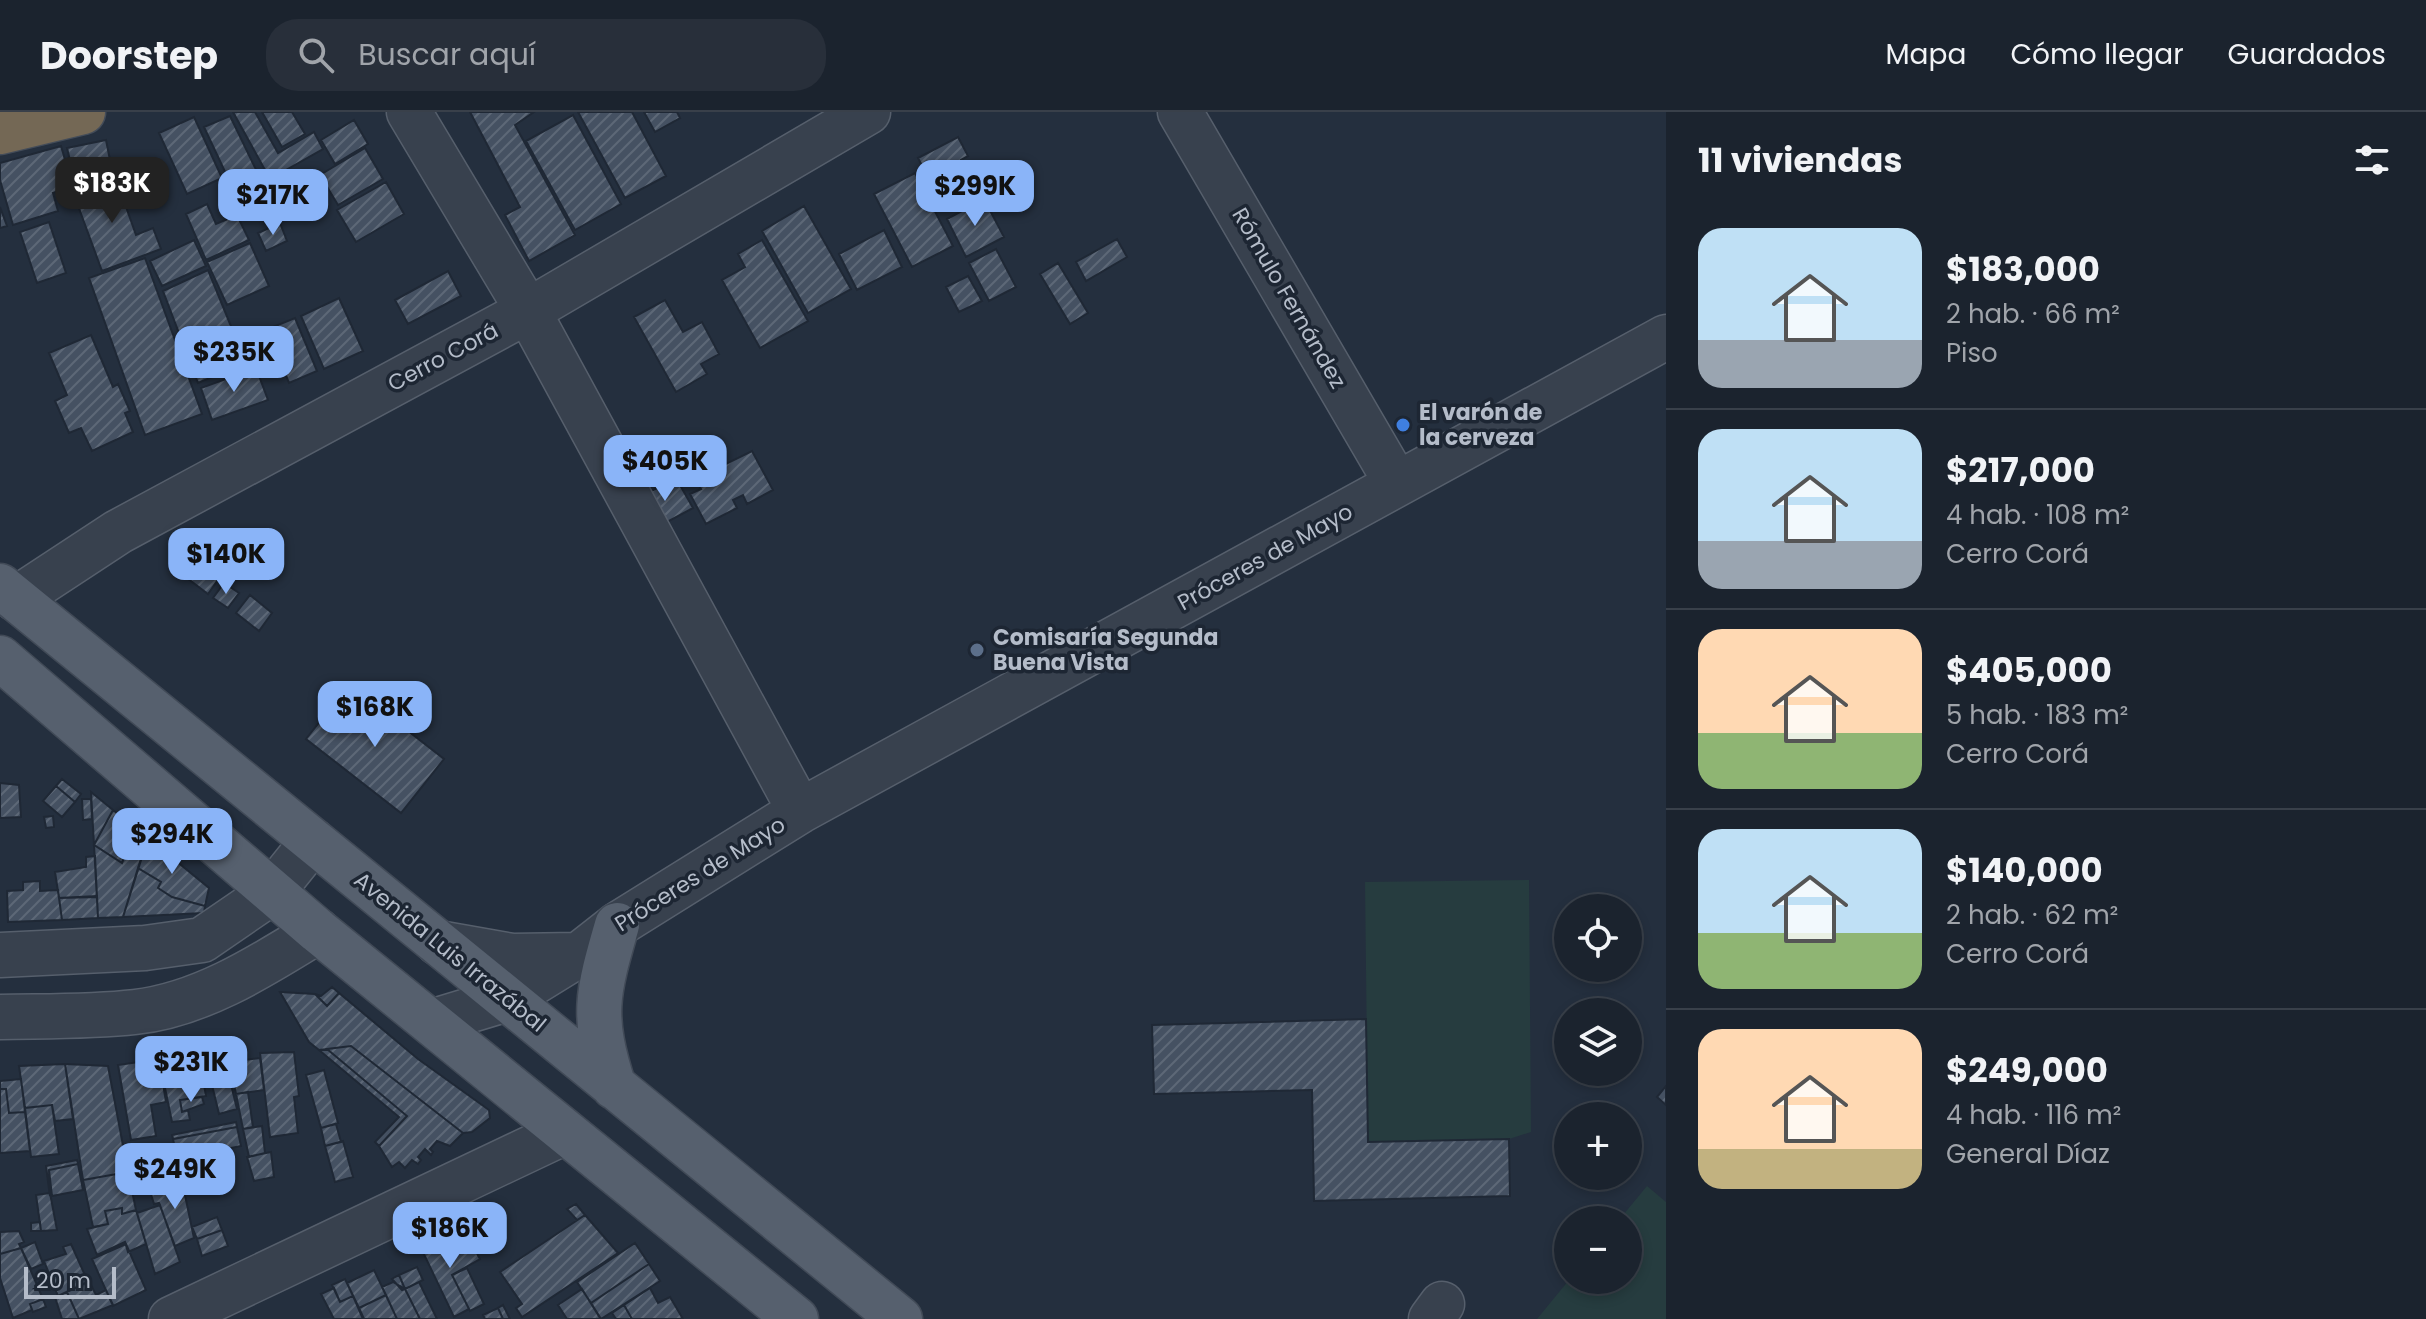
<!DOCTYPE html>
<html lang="es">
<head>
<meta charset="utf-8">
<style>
  :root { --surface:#1b232e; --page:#282f3a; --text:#f1f3f6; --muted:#a0a4aa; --line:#39404a; --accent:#8ab4f8 }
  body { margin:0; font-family:Poppins,sans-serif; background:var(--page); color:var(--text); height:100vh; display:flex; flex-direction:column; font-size:30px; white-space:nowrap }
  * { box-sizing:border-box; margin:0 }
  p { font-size:26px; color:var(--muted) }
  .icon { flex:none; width:44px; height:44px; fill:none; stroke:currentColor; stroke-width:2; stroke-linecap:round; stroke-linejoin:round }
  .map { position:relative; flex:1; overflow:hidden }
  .sheet { display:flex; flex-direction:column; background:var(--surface); width:760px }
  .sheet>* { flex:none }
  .tools { position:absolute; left:1554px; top:782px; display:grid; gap:16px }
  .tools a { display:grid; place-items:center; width:88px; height:88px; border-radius:50%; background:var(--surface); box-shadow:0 4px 12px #0003,0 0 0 2px var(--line); font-size:40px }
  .scale { position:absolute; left:24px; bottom:20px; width:92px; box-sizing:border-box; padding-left:8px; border:4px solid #b4bcc9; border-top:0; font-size:22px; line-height:28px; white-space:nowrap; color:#b4bcc9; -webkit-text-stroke:6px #1d2633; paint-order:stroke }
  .price { position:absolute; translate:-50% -68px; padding:0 18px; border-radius:16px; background:var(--accent); color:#111; font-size:26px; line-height:52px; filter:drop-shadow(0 2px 4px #0008) }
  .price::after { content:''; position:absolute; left:50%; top:48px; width:24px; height:18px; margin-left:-12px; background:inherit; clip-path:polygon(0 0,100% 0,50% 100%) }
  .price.on { background:#222; color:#fff }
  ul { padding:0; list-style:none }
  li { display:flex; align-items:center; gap:24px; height:200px; padding:0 32px }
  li+li { border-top:2px solid var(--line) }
  li span { display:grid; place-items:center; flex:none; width:224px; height:160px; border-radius:24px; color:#555 }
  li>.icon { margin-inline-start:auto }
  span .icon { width:96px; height:96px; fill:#fffc; stroke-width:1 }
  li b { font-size:34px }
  h2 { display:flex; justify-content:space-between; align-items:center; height:96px; padding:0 32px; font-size:34px }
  header { display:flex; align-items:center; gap:48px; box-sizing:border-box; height:112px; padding:0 40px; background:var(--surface); border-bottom:2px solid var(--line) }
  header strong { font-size:38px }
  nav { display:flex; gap:44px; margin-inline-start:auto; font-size:28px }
  .search { width:560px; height:72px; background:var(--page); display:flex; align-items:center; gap:20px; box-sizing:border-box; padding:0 28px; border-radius:32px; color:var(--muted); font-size:30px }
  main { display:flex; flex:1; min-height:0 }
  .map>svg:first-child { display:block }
  .park { fill:#263c3f }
  .building { fill:url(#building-hatch); stroke:#1f2835; stroke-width:2 }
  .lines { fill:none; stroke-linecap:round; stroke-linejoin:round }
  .minor-casing { stroke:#565f6c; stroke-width:47 }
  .major-casing { stroke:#414a57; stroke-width:47 }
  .highway-casing { stroke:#434c59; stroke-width:47 }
  .minor { stroke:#38414e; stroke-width:44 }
  .major { stroke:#56606e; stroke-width:44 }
  .highway { stroke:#746855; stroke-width:44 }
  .shop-dot { fill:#3f7fe0; stroke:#1d2633; stroke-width:3 }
  .service-dot { fill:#5c6f8a; stroke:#1d2633; stroke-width:3 }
  .labels { text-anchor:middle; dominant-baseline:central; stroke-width:7; stroke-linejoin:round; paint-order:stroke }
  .street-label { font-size:22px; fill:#b4bcc9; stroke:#1d2633 }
  .poi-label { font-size:22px; font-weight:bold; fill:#b4bcc9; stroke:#1d2633; text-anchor:start }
</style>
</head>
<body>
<header>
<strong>Doorstep</strong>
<div class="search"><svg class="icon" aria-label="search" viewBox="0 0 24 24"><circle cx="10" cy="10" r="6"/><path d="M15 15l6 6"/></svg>Buscar aquí</div>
<nav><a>Mapa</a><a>Cómo llegar</a><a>Guardados</a></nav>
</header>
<main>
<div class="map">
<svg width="1666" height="1207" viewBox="0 0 1666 1207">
  <defs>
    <pattern id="building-hatch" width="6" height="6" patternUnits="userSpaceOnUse" patternTransform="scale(2)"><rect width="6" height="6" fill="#455162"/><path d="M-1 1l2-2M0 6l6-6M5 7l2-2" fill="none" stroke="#5d6877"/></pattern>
  </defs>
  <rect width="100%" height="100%" fill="#242f3e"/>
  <!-- park -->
  <path class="park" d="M 1529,768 L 1531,1020 L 1509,1027 L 1368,1030 L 1365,770 Z
    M 1647,1074 L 1666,1090 L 1666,1207 L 1537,1207 L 1569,1168 L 1628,1168 L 1628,1108 L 1619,1108 Z"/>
  <!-- building -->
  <path class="building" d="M 233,0 L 255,0 L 278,41 L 314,20 L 323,37 L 270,67 Z
    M 262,0 L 292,0 L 305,22 L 282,35 Z
    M 470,0 L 534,0 L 515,13 L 575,123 L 529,149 L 505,103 L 520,95 Z
    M 578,0 L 632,0 L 666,64 L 625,86 Z
    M 644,0 L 677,0 L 680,6 L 655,20 Z
    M 573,3 L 621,92 L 575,118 L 526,29 Z
    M 230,4 L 261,68 L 235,81 L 204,15 Z
    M 194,5 L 222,66 L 187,82 L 159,21 Z
    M 354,8 L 368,32 L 335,52 L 321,28 Z
    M 958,25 L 968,44 L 961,48 L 969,63 L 954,71 L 946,56 L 928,65 L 918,46 Z
    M 106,28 L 111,53 L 73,61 L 67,36 Z
    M 61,34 L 73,75 L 53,81 L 58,99 L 13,113 L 0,68 L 0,51 Z
    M 365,36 L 383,67 L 338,93 L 320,63 Z
    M 915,61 L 953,134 L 912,155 L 874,82 Z
    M 115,64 L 136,123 L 153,116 L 161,137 L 102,159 L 73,80 Z
    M 386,70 L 404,102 L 356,130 L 337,98 Z
    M 984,87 L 1004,125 L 966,145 L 947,107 Z
    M 207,92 L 216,112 L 237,103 L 249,128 L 206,148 L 186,102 Z
    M 804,94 L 851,177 L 808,201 L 762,119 Z
    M 0,95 L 7,114 L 0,116 Z
    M 49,110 L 66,161 L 37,171 L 20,120 Z
    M 280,111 L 287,129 L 266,139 L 258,121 Z
    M 884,118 L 902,155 L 857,178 L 839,142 Z
    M 1117,127 L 1127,145 L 1086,169 L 1076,150 Z
    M 194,128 L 206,154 L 162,174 L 150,149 Z
    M 762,128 L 808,209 L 760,236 L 722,168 L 745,155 L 738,142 Z
    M 250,131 L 269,174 L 227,193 L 207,150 Z
    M 996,137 L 1016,175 L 989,189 L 969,151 Z
    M 145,146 L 202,302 L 145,323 L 89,166 Z
    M 1058,151 L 1088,201 L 1070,212 L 1040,162 Z
    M 208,158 L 246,251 L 198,271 L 163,179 Z
    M 448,159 L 461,184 L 408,212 L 395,188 Z
    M 968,164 L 982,189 L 959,200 L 946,175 Z
    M 339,186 L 363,239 L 324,257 L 301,204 Z
    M 665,188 L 683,220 L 702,210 L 719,242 L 701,252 L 707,262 L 676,280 L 634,205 Z
    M 295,206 L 317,259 L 289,271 L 268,217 Z
    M 91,223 L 113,275 L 118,272 L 130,299 L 125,301 L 133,320 L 92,339 L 81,316 L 69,321 L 55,289 L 67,283 L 49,241 Z
    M 256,256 L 268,288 L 212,308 L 201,276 Z
    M 752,339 L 773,378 L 747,392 L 743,383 L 733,388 L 737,396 L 706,412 L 690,382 L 701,377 L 691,359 L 722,343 L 726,352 Z
    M 676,366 L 693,396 L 654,417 L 638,386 Z
    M 201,447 L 222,462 L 208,482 L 187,466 Z
    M 224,471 L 239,481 L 228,496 L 213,486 Z
    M 250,483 L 272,501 L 259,519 L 236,501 Z
    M 349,573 L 444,647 L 401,701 L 306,627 Z
    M 62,667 L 81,682 L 75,690 L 56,674 Z
    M 0,671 L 19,673 L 21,705 L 0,706 Z
    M 56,674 L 75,690 L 62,705 L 43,689 Z
    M 91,680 L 113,698 L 94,733 Z
    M 82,687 L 91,687 L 92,707 L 83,708 Z
    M 113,698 L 132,713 L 122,736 L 127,739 L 122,751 L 94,733 Z
    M 53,704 L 54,715 L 46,716 L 44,705 Z
    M 132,713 L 148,726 L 123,805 L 98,806 L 94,733 L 122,751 L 127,739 L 122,736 Z
    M 148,726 L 209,776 L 205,794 L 172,785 L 158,776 L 161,770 L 138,756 Z
    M 95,744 L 97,785 L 59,786 L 55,760 L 86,755 L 86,745 Z
    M 138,756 L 161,770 L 158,776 L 172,785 L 205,794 L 204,801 L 123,805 Z
    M 40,769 L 40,779 L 58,778 L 62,808 L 8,810 L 7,779 L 23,778 L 23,770 Z
    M 97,784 L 98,806 L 62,808 L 59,786 Z
    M 332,875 L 339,881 L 327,894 L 315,882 L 321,884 Z
    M 280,880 L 315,882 L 327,894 L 339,881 L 418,947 L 489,998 L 490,1006 L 472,1020 L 463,1021 L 351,934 L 319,938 L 309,930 Z
    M 1366,907 L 1368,1030 L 1509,1027 L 1510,1084 L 1314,1089 L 1312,978 L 1154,982 L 1152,913 Z
    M 351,934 L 463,1021 L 450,1034 L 437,1029 L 430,1037 L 433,1040 L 431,1043 L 425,1037 L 418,1045 L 421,1048 L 418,1052 L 412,1048 L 405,1056 L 399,1050 L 392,1055 L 379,1034 L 407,1004 L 327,937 Z
    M 327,937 L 407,1004 L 379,1034 L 375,1030 L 399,1005 L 319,938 Z
    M 294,940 L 299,984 L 294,985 L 298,1021 L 270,1025 L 260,941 Z
    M 205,944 L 224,944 L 237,997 L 219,1002 Z
    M 199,945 L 206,984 L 180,988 L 182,1000 L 188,998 L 190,1008 L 172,1010 L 159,947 Z
    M 260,946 L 264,978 L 236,982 L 229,950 Z
    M 159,947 L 166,990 L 151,993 L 156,1024 L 131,1028 L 118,953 Z
    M 65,952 L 108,954 L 128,1060 L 83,1068 Z
    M 65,952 L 73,1007 L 55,1009 L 52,993 L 25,996 L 19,954 Z
    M 324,958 L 338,1011 L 321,1016 L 306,963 Z
    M 21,967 L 25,1000 L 9,1001 L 6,977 L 0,977 L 0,969 Z
    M 1666,974 L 1666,993 L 1657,985 Z
    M 0,977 L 6,977 L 9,1001 L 25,1000 L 30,1039 L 0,1041 Z
    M 248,980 L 253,1015 L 243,1017 L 236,982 Z
    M 202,985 L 204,992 L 182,1000 L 180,988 Z
    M 52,993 L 59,1042 L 31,1045 L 25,996 Z
    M 236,1010 L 237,1015 L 173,1027 L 172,1023 Z
    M 336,1012 L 341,1030 L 325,1034 L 321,1016 Z
    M 262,1014 L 265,1041 L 249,1045 L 243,1017 Z
    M 237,1015 L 241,1034 L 177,1047 L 173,1027 Z
    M 343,1029 L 353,1065 L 335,1070 L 325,1034 Z
    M 213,1040 L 214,1047 L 206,1049 L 204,1041 Z
    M 271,1040 L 274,1065 L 254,1069 L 247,1045 Z
    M 77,1048 L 78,1052 L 49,1058 L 50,1084 L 46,1054 Z
    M 78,1052 L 83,1078 L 52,1084 L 49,1058 Z
    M 128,1060 L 136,1098 L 122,1102 L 122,1096 L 105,1099 L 108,1112 L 93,1115 L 83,1068 Z
    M 182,1069 L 194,1126 L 175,1134 L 159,1091 L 154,1092 L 150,1079 Z
    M 50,1081 L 57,1118 L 41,1119 L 36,1083 Z
    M 576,1092 L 585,1103 L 577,1108 L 567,1097 Z
    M 160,1093 L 180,1150 L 155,1162 L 137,1101 Z
    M 122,1096 L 122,1102 L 136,1098 L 146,1132 L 128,1140 L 125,1130 L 97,1143 L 87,1117 L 108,1112 L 105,1099 Z
    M 585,1103 L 618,1141 L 522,1205 L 516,1196 L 522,1192 L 500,1160 Z
    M 217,1105 L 222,1118 L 197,1127 L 192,1115 Z
    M 40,1110 L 41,1119 L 31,1119 L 31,1111 Z
    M 222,1118 L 228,1134 L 202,1144 L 197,1127 Z
    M 19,1119 L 24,1130 L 19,1132 L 21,1136 L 0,1142 L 0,1120 Z
    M 447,1124 L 453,1136 L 457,1134 L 461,1140 L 473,1134 L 480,1147 L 452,1163 L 469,1197 L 454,1205 L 421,1136 Z
    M 472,1127 L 475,1133 L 461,1140 L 457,1134 Z
    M 35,1130 L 43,1152 L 31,1157 L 21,1136 Z
    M 635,1131 L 649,1152 L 591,1191 L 577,1170 Z
    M 71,1132 L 88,1170 L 58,1184 L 44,1149 L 66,1142 L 63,1135 Z
    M 126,1132 L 146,1178 L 113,1194 L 92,1147 Z
    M 21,1136 L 43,1187 L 30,1192 L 32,1198 L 13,1206 L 0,1166 L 0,1142 Z
    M 649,1152 L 660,1169 L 601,1207 L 591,1191 Z
    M 417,1155 L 423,1168 L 405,1177 L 399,1163 Z
    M 467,1156 L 484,1192 L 470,1199 L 452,1163 Z
    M 374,1158 L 386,1183 L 359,1196 L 347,1171 Z
    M 399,1163 L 405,1177 L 402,1178 L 392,1167 Z
    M 345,1167 L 353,1184 L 340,1190 L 332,1173 Z
    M 89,1169 L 96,1183 L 106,1178 L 113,1193 L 79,1207 L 67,1180 Z
    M 393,1170 L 405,1177 L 420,1207 L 397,1207 L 382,1175 Z
    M 419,1170 L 437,1207 L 420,1207 L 405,1177 Z
    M 334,1176 L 340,1190 L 353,1184 L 363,1207 L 334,1207 L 321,1182 Z
    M 650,1176 L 658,1191 L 670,1185 L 683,1207 L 632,1207 L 624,1193 Z
    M 582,1177 L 600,1206 L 598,1207 L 567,1207 L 558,1193 Z
    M 67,1180 L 79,1207 L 62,1207 L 55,1185 Z
    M 386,1183 L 397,1207 L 364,1207 L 359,1196 Z
    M 43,1187 L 46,1195 L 33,1200 L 30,1192 Z
    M 503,1193 L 510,1207 L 503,1207 L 498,1196 Z
    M 624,1193 L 632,1207 L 616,1207 L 612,1201 Z
    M 498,1196 L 503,1207 L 485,1207 L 483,1203 Z"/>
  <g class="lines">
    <!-- minor casing -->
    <g class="minor-casing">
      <path id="minor" d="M 409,0 L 528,199 L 800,699
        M 1180,0 L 1397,372
        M 16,487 L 118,420 L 528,199 L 868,0
        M 438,831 L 512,844 L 577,843
        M 0,843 L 145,836 L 202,828 L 272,780 L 313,729
        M 0,905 C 45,904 90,905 135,900 C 201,893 263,853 318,819
        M 431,910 L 507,887 L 580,842 L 617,813 L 800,699 L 1666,225
        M 171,1207 L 565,1020
        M 1431,1207 L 1442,1192"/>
    </g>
    <!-- major casing -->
    <g class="major-casing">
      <path id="major" d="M 0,474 L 900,1207
        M 0,546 L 318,819 L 796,1207
        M 614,975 C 591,904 597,882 617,813"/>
    </g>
    <!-- highway casing -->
    <g class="highway-casing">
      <path id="highway" d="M 0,20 L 83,0"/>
    </g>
    <!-- minor -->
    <use href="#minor" class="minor"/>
    <!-- major -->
    <use href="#major" class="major"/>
    <!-- highway -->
    <use href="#highway" class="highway"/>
  </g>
  <!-- markers -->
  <circle class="shop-dot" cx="1403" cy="313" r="8"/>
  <circle class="service-dot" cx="977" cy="538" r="8"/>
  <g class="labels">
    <!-- street labels -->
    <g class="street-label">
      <text transform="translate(1289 186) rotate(60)">Rómulo Fernández</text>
      <text transform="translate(443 245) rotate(-28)">Cerro Corá</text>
      <text transform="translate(1265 445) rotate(-29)">Próceres de Mayo</text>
      <text transform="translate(700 762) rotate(-32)">Próceres de Mayo</text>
      <text transform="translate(450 840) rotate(39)">Avenida Luis Irrazábal</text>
    </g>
    <!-- poi labels -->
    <g class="poi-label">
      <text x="1419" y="300">El varón de<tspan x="1419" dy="25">la cerveza</tspan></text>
      <text x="993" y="525">Comisaría Segunda<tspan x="993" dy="25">Buena Vista</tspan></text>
    </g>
  </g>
</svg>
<div class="tools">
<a><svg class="icon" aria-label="locate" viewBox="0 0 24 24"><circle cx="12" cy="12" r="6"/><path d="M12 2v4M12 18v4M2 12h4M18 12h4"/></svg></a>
<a><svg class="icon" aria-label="layers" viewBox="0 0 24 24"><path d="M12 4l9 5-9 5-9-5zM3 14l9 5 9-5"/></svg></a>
<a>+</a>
<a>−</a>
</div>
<div class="scale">20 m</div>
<b class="price on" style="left:112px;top:113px">$183K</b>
<b class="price" style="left:975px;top:116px">$299K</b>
<b class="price" style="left:273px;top:125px">$217K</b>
<b class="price" style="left:234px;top:282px">$235K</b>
<b class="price" style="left:665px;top:391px">$405K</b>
<b class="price" style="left:226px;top:484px">$140K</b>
<b class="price" style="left:375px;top:637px">$168K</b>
<b class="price" style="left:172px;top:764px">$294K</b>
<b class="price" style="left:191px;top:992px">$231K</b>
<b class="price" style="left:175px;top:1099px">$249K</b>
<b class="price" style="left:450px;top:1158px">$186K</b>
</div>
<section class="sheet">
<h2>11 viviendas<svg class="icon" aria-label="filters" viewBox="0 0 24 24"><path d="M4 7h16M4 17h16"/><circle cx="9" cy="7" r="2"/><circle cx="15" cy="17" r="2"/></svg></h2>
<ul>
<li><span style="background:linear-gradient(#bfe0f5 70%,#9aa5b1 0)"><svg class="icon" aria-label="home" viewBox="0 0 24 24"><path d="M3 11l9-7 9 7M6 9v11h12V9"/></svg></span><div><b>$183,000</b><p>2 hab. · 66 m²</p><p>Piso</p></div></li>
<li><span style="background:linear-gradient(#bfe0f5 70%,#9aa5b1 0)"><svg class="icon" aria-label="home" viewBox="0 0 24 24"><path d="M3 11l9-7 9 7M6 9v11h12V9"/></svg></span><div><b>$217,000</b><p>4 hab. · 108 m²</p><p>Cerro Corá</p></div></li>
<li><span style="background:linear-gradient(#ffd9b3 65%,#8fb573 0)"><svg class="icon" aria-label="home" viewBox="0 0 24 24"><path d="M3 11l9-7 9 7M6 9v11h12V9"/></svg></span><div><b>$405,000</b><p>5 hab. · 183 m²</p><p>Cerro Corá</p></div></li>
<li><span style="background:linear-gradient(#bfe0f5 65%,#8fb573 0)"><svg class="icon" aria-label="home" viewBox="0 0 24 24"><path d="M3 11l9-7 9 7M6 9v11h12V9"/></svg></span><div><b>$140,000</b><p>2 hab. · 62 m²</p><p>Cerro Corá</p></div></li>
<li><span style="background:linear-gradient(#ffd9b3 75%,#c2b280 0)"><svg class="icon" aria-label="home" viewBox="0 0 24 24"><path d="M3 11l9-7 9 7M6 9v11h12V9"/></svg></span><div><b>$249,000</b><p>4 hab. · 116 m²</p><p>General Díaz</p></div></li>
</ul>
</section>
</main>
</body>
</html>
